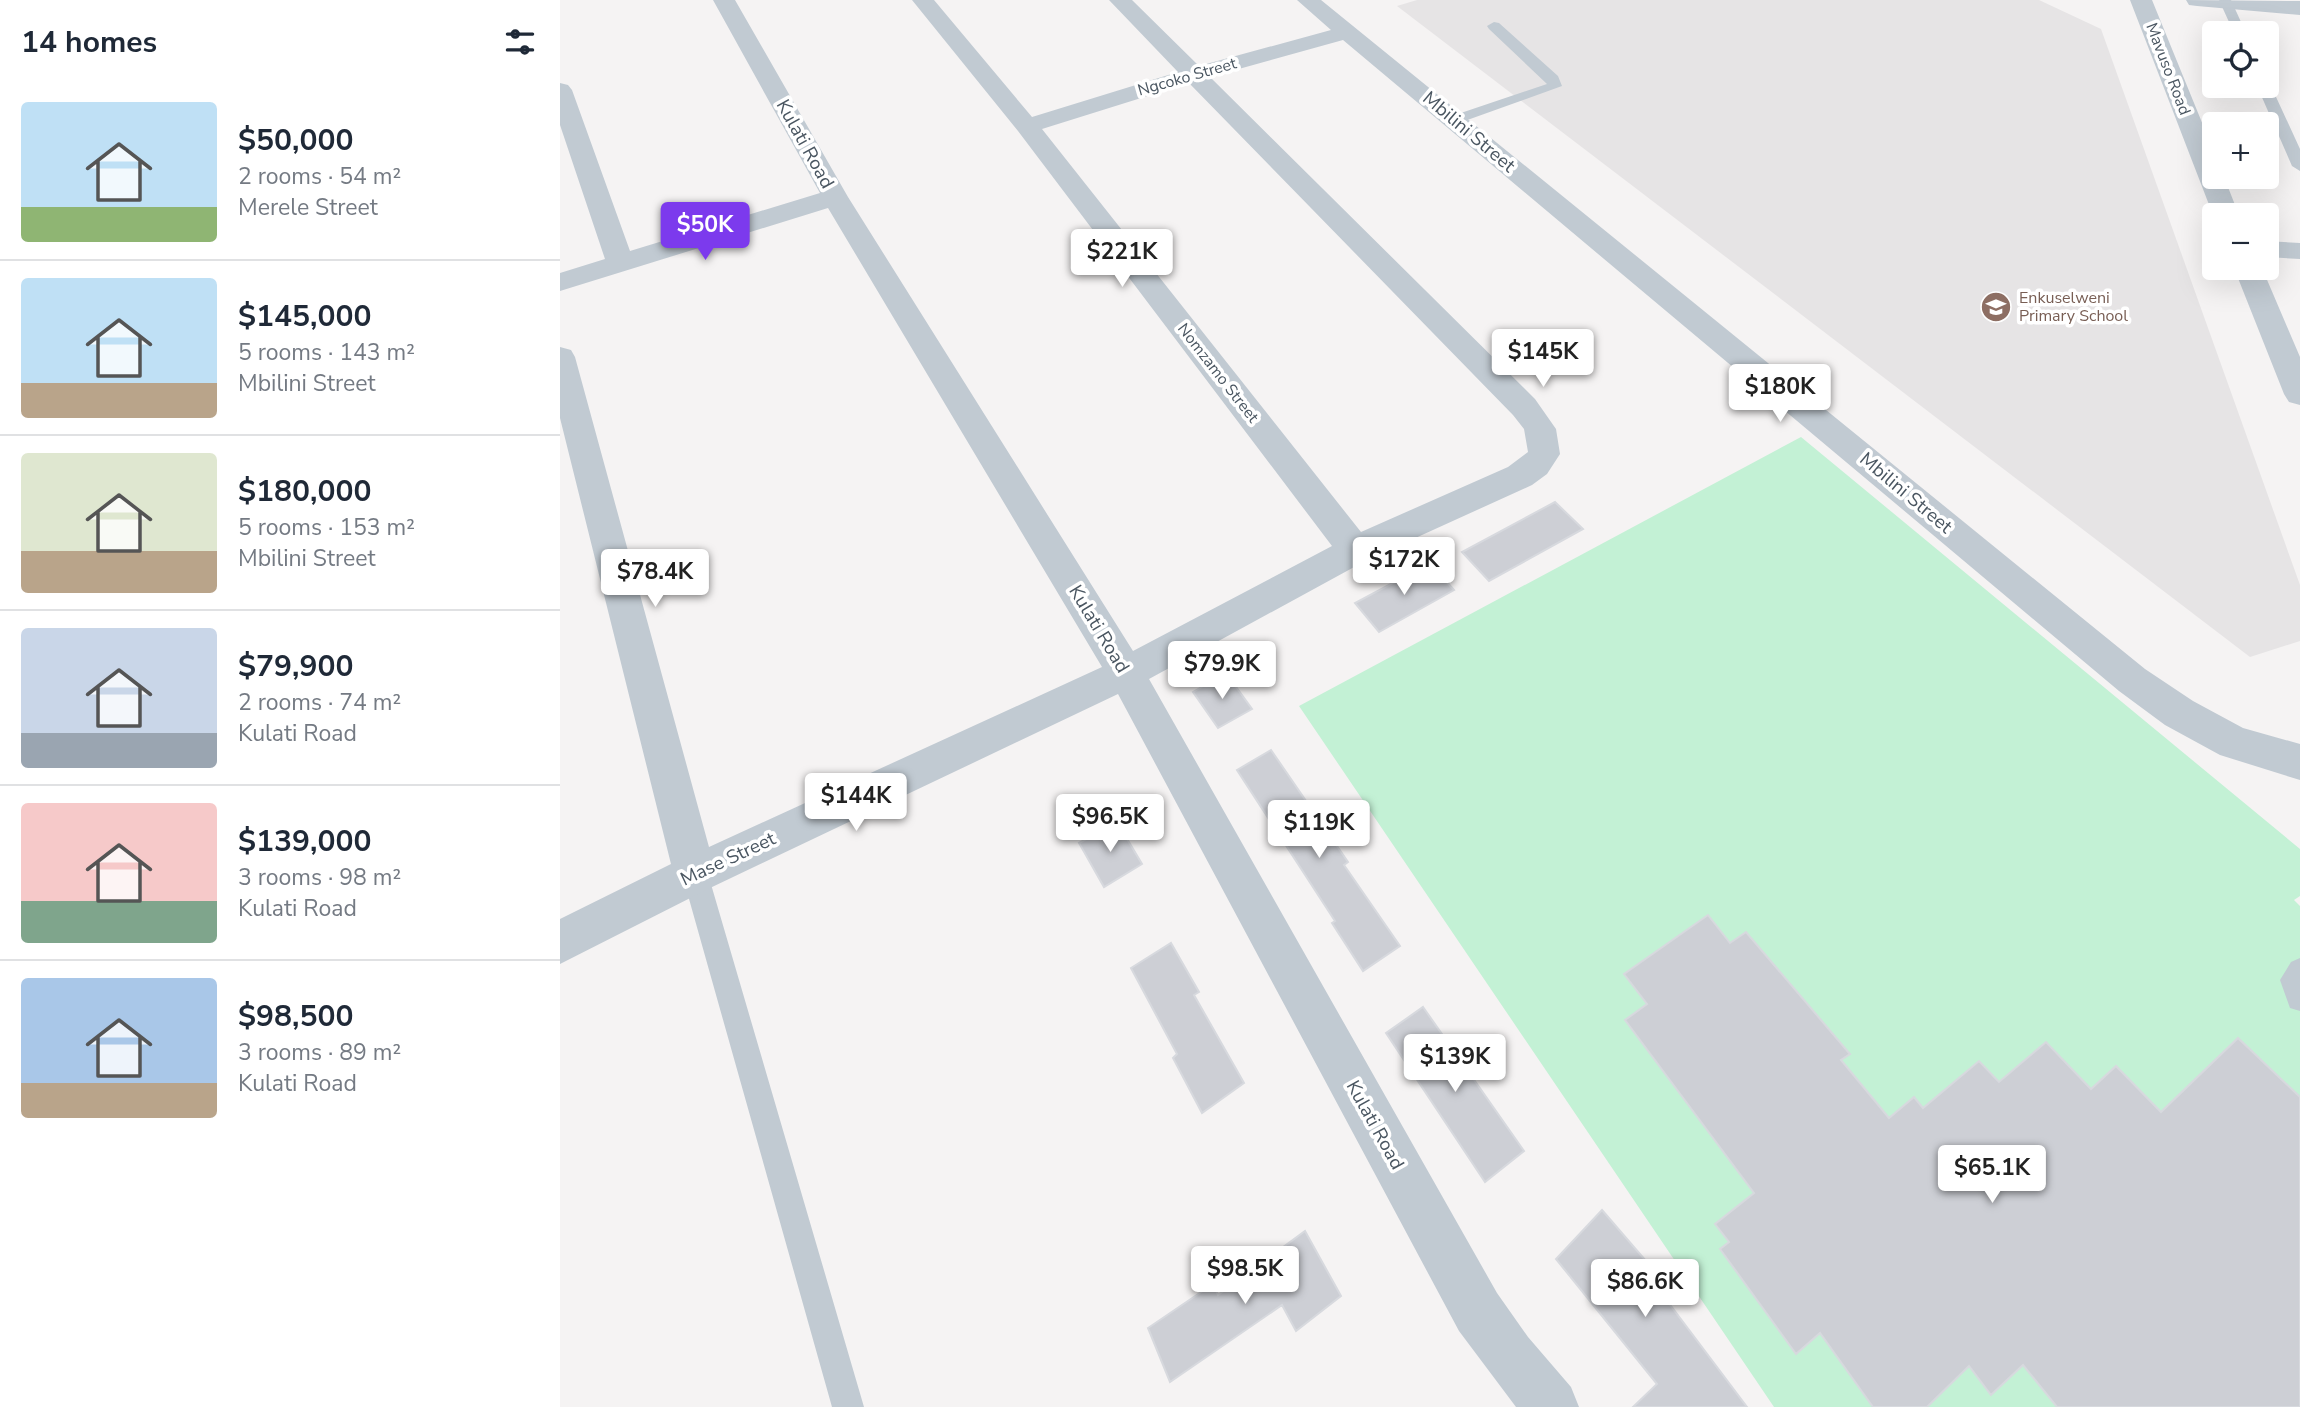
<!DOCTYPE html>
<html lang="en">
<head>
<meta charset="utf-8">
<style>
  :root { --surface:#fff; --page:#f2f2f3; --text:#1f2937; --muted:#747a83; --line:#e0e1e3; --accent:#7c3aed }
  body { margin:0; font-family:"Nunito Sans",sans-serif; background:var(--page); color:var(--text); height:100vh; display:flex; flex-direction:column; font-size:26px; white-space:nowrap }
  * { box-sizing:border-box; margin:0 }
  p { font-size:23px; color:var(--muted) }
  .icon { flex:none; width:38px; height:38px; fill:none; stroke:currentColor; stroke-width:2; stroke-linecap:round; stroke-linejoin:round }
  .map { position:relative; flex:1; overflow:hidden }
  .panel { display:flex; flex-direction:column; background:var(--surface); width:560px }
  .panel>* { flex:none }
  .buttons { position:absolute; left:1642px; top:21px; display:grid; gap:14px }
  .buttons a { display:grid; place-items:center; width:77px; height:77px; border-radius:7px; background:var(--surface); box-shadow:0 7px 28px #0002; font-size:35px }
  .price { position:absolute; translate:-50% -60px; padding:0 16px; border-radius:7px; background:#fff; color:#222; font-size:23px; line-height:46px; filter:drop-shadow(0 2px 4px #0008) }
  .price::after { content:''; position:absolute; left:50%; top:42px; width:21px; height:16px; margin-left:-10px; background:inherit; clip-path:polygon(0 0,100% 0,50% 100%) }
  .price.selected { background:var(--accent); color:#fff }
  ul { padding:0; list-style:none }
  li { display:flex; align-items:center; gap:21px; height:175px; padding:0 21px }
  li+li { border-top:2px solid var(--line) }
  li span { display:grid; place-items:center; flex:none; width:196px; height:140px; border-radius:7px; color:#555 }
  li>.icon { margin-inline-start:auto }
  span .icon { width:84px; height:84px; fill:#fffc; stroke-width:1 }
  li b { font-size:30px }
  h2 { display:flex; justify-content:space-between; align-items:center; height:84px; padding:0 21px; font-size:30px }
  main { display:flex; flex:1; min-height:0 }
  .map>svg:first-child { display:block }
  .education { fill:#e6e4e5 }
  .green { fill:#c3f1d5 }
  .building { fill:#cdcfd5; stroke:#d7d9de; stroke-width:2 }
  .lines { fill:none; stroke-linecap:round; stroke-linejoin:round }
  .service { fill:#c1cad2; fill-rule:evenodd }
  .minor { fill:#c1cad2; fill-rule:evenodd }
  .tertiary { fill:#c1cad2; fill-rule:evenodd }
  .labels { text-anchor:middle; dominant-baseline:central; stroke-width:7; stroke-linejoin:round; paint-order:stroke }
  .far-street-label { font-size:16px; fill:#4a5661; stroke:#fff }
  .far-education-label { font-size:16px; fill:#785e54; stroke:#fff; text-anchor:start }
  .street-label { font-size:19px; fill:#4a5661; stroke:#fff }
</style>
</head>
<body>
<main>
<section class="panel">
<h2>14 homes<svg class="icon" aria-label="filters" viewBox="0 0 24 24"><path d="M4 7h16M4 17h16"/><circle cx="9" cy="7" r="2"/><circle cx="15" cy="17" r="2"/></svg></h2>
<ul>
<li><span style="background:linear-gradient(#bfe0f5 75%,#8fb573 0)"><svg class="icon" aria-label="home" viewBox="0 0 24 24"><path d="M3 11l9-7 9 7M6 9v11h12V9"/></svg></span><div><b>$50,000</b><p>2 rooms · 54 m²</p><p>Merele Street</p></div></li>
<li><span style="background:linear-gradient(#bfe0f5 75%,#b9a48a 0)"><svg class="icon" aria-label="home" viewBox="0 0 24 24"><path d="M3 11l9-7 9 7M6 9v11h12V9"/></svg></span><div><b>$145,000</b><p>5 rooms · 143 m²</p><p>Mbilini Street</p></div></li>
<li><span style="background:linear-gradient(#dfe7d0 70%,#b9a48a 0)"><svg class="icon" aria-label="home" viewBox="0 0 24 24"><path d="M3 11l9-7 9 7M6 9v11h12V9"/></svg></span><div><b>$180,000</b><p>5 rooms · 153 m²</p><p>Mbilini Street</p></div></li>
<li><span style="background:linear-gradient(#c9d6e8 75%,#9aa5b1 0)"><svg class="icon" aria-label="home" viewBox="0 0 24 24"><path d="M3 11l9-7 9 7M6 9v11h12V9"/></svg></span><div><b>$79,900</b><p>2 rooms · 74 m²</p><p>Kulati Road</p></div></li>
<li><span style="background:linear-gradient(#f6c9c9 70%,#7fa58c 0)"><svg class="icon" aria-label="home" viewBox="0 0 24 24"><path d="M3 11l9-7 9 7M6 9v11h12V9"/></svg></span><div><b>$139,000</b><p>3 rooms · 98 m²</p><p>Kulati Road</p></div></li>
<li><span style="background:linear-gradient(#a9c7e8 75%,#b9a48a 0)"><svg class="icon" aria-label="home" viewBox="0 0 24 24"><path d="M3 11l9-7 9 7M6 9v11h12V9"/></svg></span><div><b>$98,500</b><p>3 rooms · 89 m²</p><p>Kulati Road</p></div></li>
</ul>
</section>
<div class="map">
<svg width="1740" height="1407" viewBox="0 0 1740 1407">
  <rect width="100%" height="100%" fill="#f5f3f3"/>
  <!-- education -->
  <path class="education" d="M 857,0 L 1479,0 L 1541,29 L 1740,585 L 1740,641 L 1690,657 L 837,6 Z"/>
  <!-- green -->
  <path class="green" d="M 1241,437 L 1740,849 L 1740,896 L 1734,900 L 1740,906 L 1740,1407 L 1214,1407 L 739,706 Z"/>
  <!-- building -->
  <path class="building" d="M 995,502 L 1023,529 L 929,581 L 902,552 Z
    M 870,563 L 894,590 L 819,632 L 795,603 Z
    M 666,673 L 692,709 L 658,728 L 633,692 Z
    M 711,750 L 788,862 L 784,865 L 840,946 L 803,971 L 772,923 L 775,921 L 677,770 Z
    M 557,822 L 582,864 L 544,887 L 519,843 Z
    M 1148,915 L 1170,943 L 1186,932 L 1290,1054 L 1281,1060 L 1329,1118 L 1354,1097 L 1363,1108 L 1419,1061 L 1439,1082 L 1486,1042 L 1531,1089 L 1556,1066 L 1601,1112 L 1678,1038 L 1740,1097 L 1740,1407 L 1497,1407 L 1463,1365 L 1431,1395 L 1409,1366 L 1367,1407 L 1313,1407 L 1260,1333 L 1236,1354 L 1160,1249 L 1169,1242 L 1155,1224 L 1194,1193 L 1065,1020 L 1087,1004 L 1064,974 Z
    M 611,943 L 639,992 L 634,995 L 684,1083 L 642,1113 L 613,1058 L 617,1054 L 571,968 Z
    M 863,1007 L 964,1151 L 925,1182 L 826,1033 Z
    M 1042,1210 L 1105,1283 L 1099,1290 L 1187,1407 L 1073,1407 L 1097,1384 L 996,1259 Z
    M 745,1231 L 781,1296 L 736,1331 L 722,1305 L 610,1382 L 588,1328 L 653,1284 L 658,1295 Z"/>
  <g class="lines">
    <!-- service -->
    <path class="service" d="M 1659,0 L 1671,0 L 1686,33 L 1674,33 Z
      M 934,22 L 939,23 L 998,76 L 1002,86 L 899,123 L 889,123 L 887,120 L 889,117 L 987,84 L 929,29 L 927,26 Z
      M 1706,82 L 1711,86 L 1740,149 L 1740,171 L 1732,166 L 1697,86 L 1706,86 Z
      M 135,862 L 144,866 L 148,874 L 304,1407 L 272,1407 L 122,874 L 126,866 Z
      M 1740,958 L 1740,1011 L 1730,1008 L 1720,980 L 1731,962 Z"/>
    <!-- minor -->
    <path class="minor" d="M 153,0 L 175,0 L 288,197 L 573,651 L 772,546 L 458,131 L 352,0 L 374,0 L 472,117 L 618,72 L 549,0 L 572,0 L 639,66 L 771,30 L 737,0 L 761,0 L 1585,669 L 1633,701 L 1683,728 L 1740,744 L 1740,780 L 1660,755 L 1605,725 L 1559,691 L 783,40 L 650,77 L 975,399 L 996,429 L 1000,454 L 987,474 L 972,485 L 807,560 L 589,679 L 937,1293 L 968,1337 L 1011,1387 L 1019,1407 L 956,1407 L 899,1331 L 558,694 L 150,888 L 0,964 L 0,919 L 111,864 L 0,418 L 0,347 L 11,350 L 15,357 L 149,847 L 542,667 L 268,208 L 0,291 L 0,273 L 45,259 L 0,125 L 0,83 L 8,85 L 12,90 L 70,251 L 260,193 ZM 629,83 L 953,415 L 964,429 L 968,452 L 948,467 L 801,532 L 482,129 Z
      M 1626,0 L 1740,1 L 1740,15 L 1637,6 L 1629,5 Z
      M 1706,241 L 1740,243 L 1740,259 L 1706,257 Z"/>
    <!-- tertiary -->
    <path class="tertiary" d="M 1570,0 L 1592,0 L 1654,152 L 1654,177 L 1664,177 L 1679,215 L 1653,215 Z
      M 1674,268 L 1702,268 L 1740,357 L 1740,405 L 1729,402 L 1724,394 Z"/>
  </g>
  <!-- icons -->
  <defs>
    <g id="school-disc" transform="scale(1.575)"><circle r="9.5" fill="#8d6e63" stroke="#fff"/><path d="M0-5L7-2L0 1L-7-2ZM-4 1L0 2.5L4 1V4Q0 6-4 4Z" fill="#fff"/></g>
  </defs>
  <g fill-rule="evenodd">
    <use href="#school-disc" x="1436" y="307"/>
  </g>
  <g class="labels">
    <!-- far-street labels -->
    <g class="far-street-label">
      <text transform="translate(1608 69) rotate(69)">Mavuso Road</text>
      <text transform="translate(627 77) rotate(-16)">Ngcoko Street</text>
      <text transform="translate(658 373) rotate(52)">Nomzamo Street</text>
    </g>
    <!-- far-education labels -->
    <g class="far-education-label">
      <text x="1459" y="298">Enkuselweni<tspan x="1459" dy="18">Primary School</tspan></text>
    </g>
    <!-- street labels -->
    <g class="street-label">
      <text transform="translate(909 132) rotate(40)">Mbilini Street</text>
      <text transform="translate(245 144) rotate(61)">Kulati Road</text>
      <text transform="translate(1346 493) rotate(40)">Mbilini Street</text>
      <text transform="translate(539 629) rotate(59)">Kulati Road</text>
      <text transform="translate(168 859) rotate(-25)">Mase Street</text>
      <text transform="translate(815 1125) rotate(61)">Kulati Road</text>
    </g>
  </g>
</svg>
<div class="buttons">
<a><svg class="icon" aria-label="locate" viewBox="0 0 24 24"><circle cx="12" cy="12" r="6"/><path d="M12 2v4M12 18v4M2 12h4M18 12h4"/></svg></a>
<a>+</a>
<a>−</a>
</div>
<b class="price selected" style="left:145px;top:262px">$50K</b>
<b class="price" style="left:562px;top:289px">$221K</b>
<b class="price" style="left:983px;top:389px">$145K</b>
<b class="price" style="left:1220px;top:424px">$180K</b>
<b class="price" style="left:844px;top:597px">$172K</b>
<b class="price" style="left:95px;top:609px">$78.4K</b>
<b class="price" style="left:662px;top:701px">$79.9K</b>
<b class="price" style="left:296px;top:833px">$144K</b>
<b class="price" style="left:550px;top:854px">$96.5K</b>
<b class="price" style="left:759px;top:860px">$119K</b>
<b class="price" style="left:895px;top:1094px">$139K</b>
<b class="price" style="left:1432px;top:1205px">$65.1K</b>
<b class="price" style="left:685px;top:1306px">$98.5K</b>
<b class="price" style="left:1085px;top:1319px">$86.6K</b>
</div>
</main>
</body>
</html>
